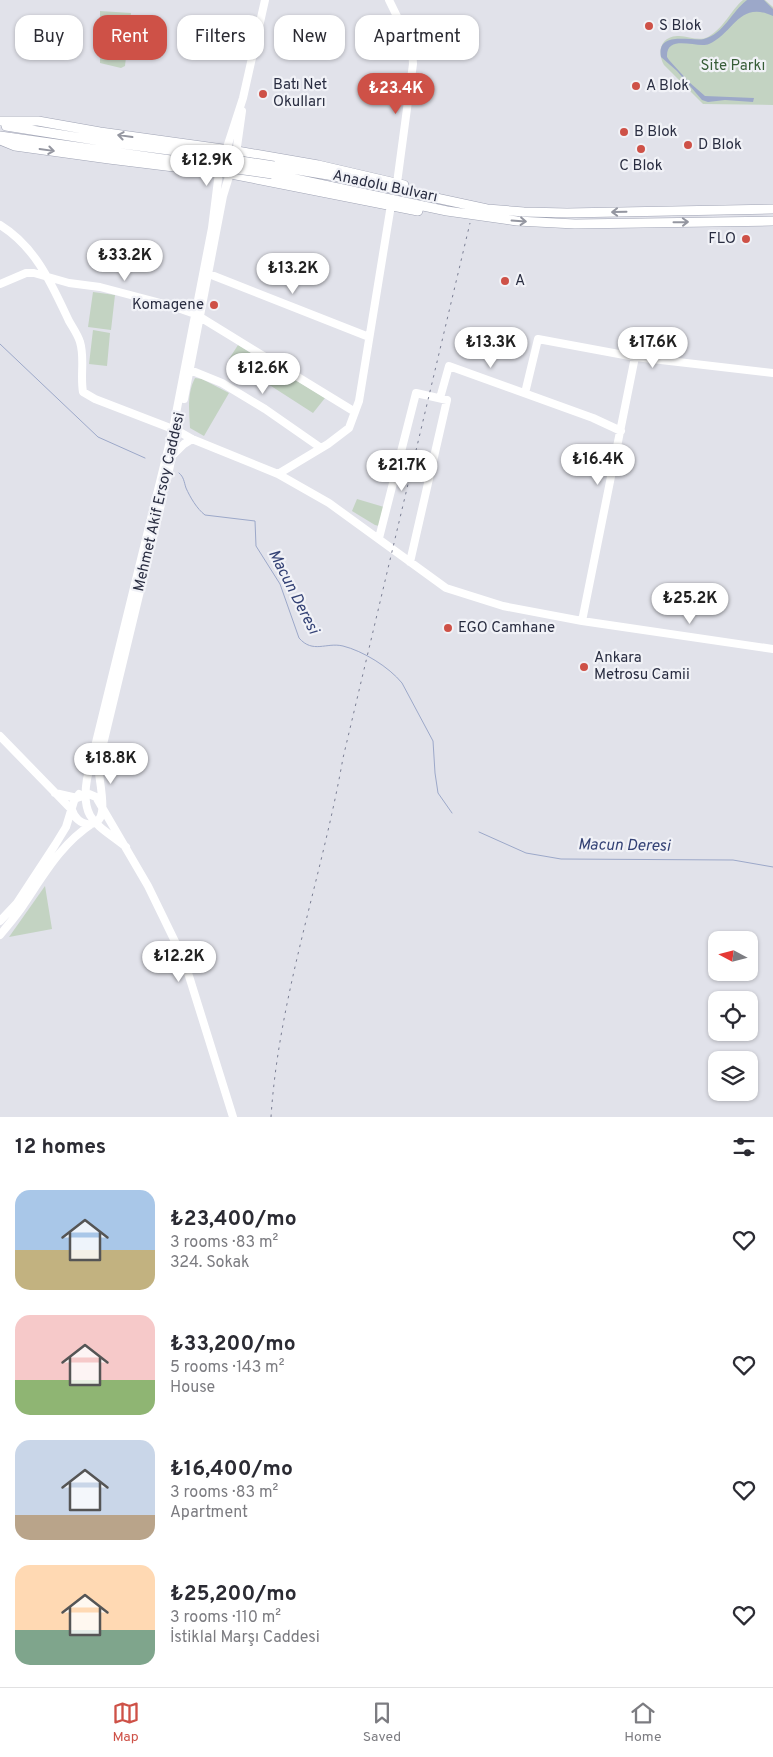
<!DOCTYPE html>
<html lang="en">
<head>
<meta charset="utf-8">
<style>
  :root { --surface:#fff; --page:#f2f2f3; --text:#2b2b33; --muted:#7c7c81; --line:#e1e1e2; --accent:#ce5147 }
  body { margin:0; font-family:Overpass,sans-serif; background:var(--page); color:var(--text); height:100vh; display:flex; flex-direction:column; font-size:19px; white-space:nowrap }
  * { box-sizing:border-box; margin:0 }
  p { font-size:16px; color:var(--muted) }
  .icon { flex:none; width:28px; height:28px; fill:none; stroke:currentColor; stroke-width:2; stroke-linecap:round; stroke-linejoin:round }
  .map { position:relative; height:1117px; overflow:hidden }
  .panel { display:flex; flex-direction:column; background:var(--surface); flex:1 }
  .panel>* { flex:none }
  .banner { position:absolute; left:15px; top:15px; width:500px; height:45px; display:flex; gap:10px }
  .needle { width:32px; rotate:277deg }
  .controls { position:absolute; left:708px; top:931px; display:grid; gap:10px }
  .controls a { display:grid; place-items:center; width:50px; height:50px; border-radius:10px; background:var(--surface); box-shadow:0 1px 4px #0004; font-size:25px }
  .price { position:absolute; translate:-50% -42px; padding:0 11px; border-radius:18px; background:#fff; color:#222; font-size:16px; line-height:32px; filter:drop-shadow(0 1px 2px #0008) }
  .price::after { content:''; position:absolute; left:50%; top:30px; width:15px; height:11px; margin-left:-8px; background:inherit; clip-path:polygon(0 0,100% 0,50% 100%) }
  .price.on { background:var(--accent); color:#fff }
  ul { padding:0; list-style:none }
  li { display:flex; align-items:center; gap:15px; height:125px; padding:0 15px }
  li span { display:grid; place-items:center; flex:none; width:140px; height:100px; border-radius:15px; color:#555 }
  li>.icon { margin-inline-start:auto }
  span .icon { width:60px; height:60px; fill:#fffc; stroke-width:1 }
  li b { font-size:21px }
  h2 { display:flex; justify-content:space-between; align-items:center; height:60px; padding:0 15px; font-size:21px }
  .pill { padding:0 18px; border-radius:15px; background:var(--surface); box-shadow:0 1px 4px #0004; font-size:18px; line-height:45px }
  .pill.on { background:var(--accent); color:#fff }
  .menu { display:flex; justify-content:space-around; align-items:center; height:70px; border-top:1px solid var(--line); background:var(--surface); font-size:14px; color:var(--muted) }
  .menu a { display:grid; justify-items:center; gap:2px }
  .menu .on { color:var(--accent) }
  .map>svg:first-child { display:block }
  .green { fill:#c3d3c2 }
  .water { fill:#9ca8c9 }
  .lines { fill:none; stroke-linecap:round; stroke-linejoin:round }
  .stream { stroke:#9ca8c9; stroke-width:1 }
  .primary-casing { stroke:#a0a4b5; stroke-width:10 }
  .secondary { stroke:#fff; stroke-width:8 }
  .primary { stroke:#fff; stroke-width:9 }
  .rail { stroke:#7a7e93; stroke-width:1; stroke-dasharray:2.5 5; stroke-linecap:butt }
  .primary-bridge-casing { stroke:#a0a4b5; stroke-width:10; stroke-linecap:butt }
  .primary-bridge { stroke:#fff; stroke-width:9 }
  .oneway { stroke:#9496a0 }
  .poi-dot { fill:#ce5147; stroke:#f1f2f7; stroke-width:2 }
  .labels { text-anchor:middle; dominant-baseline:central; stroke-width:4.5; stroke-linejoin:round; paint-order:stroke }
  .poi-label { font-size:15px; fill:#292d41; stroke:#f1f2f7; text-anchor:start }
  .park-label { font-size:15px; fill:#375d38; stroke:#f1f2f7 }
  .street-label { font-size:15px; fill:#292d41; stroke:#f1f2f7 }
  .water-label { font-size:16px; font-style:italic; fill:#344275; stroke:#f1f2f7 }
</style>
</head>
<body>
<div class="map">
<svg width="773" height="1117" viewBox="0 0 773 1117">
  <rect width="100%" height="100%" fill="#e1e2ea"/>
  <!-- green -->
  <path class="green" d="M 743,0 L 765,0 L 773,7 L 773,105 L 703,104 L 664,65 C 657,53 660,37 677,36 C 687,35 698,42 708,37 C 725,27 730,11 743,0 Z
    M 100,11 L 131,13 L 125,66 L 121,68 L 100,63 Z
    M 93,292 L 115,295 L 111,330 L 88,327 Z
    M 93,330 L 110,333 L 107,366 L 89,364 Z
    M 238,345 L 325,398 L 313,413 L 229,359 Z
    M 195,378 L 202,379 L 229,393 L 204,436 L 190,428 C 189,411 187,393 195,378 Z
    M 357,499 L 384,507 L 379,526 L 375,525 L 352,511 Z
    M 45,886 L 52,929 L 9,937 Z"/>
  <!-- water -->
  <path class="water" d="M 747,0 L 764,0 L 773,9 L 773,16 C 739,0 734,33 709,44 C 698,49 666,33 667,57 L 669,60 L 689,82 L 705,96 L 754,98 L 753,102 L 725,100 L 708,102 L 702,100 L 677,71 L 661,57 C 656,30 693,42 704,39 C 724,34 732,11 747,0 Z"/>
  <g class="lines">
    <!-- stream -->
    <path class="stream" d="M 0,344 L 98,437 L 145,458
      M 179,473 C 184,477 184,482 186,488 C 190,497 197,509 205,515 L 255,521 L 256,546 L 280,584 L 299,638 C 313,654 326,642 343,646 C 363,651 389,667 402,683 L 433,741 L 435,773 L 438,793 L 452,813
      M 479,832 L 526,853 L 561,859 L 733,860 L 773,867"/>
    <!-- primary casing -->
    <g class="primary-casing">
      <path id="primary" d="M 0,121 L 38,121 L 100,132 L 237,151 L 318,165 L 404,185
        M 6,126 L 107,142 L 184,152
        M 0,136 L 185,162
        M 0,140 L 15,146 L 109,159 L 231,174 L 418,211
        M 274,166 L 334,176 L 487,209 L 524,212 L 567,213 L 773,209
        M 272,174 L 447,211 L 517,221 L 575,224 L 773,221"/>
    </g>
    <!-- secondary -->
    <path class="secondary" d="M 389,0 L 412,47 L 413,64 L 397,183
      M 236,154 L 242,111
      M 0,225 C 36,247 52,285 69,321 C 73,328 78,335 80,342 C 85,358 80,375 83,392 L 95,399 L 178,431 L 192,439 L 278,474 L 329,503 L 446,588 L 503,606 L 582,621 L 773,649
      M 209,274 L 369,337
      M 0,284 L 26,273 L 34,273 L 69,283 L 100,287 L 172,306 L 195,314
      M 200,317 L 355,412
      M 190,370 L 222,383 L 265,409 L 321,448
      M 525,393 L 538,339 L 635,357 L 773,373
      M 440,398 L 449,366 L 593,418 L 621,431
      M 184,399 L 223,196 L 231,170
      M 173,455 L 184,444 L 192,439
      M 278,474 L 328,444 L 349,428 L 359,401 L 391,205
      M 167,480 L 178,427
      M 379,538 L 416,393 L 447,400 L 410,562
      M 582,621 L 635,357
      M 0,736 L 72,810 C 77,827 99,830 102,812 C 104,799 99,778 98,765 L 163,496
      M 55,793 L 77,798 L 89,794 L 96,797 L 148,886 L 184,960 L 233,1117
      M 126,847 C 97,824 80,820 87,779 L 173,429 L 212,228 L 219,172 L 243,98 L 265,0
      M 0,921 L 17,903 L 55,845 L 66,827 L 74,801 L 79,794
      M 0,935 C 8,925 17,915 24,904 C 45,873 61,844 93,823"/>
    <!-- primary -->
    <use href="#primary" class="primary"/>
    <!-- rail -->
    <path class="rail" d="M 271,1117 C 279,995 322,878 343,758 L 470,223"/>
    <!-- primary-bridge casing -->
    <g class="primary-bridge-casing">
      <path id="primary-bridge" d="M 184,152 L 274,166
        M 185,162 L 272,174"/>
    </g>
    <!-- primary-bridge -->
    <use href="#primary-bridge" class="primary-bridge"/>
  </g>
  <!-- one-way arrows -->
  <defs><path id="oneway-shaft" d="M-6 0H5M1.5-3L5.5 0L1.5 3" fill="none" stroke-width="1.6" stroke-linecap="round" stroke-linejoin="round" transform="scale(1.25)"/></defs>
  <g class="oneway">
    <use href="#oneway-shaft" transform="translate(125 136) rotate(-172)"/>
    <use href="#oneway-shaft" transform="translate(47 150) rotate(8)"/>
    <use href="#oneway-shaft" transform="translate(619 212) rotate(179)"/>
    <use href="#oneway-shaft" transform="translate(519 221) rotate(4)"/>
    <use href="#oneway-shaft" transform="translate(681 222) rotate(-1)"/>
  </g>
  <!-- markers -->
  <g class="poi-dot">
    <circle cx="649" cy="26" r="5"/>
    <circle cx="636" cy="86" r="5"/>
    <circle cx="263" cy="94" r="5"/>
    <circle cx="624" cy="132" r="5"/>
    <circle cx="688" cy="145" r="5"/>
    <circle cx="641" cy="149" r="5"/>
    <circle cx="746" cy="239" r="5"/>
    <circle cx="505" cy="281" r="5"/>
    <circle cx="214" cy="305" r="5"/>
    <circle cx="448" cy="628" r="5"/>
    <circle cx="584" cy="667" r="5"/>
  </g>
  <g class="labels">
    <!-- poi labels -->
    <g class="poi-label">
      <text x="659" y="26">S Blok</text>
      <text x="273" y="85">Batı Net<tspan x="273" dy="17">Okulları</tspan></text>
      <text x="646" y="86">A Blok</text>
      <text x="634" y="132">B Blok</text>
      <text x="698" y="145">D Blok</text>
      <text x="641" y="166" text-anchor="middle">C Blok</text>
      <text x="736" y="239" text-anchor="end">FLO</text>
      <text x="515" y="281">A</text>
      <text x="204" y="305" text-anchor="end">Komagene</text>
      <text x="458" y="628">EGO Camhane</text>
      <text x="594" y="658">Ankara<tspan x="594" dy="17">Metrosu Camii</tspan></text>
    </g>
    <!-- park labels -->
    <g class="park-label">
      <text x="733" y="66">Site Parkı</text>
    </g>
    <!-- street labels -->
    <g class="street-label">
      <text transform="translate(385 187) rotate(12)">Anadolu Bulvarı</text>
      <text transform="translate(160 502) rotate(-77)">Mehmet Akif Ersoy Caddesi</text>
    </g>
    <!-- water labels -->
    <g class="water-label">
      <text transform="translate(293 592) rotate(63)">Macun Deresi</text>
      <text transform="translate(624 846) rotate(1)">Macun Deresi</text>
    </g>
  </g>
</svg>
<div class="controls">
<a><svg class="needle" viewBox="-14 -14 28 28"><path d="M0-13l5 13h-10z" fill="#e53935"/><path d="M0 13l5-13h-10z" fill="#7c7c81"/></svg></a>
<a><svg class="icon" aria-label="locate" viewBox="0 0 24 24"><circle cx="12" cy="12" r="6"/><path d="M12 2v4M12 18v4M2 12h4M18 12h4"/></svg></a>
<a><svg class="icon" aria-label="layers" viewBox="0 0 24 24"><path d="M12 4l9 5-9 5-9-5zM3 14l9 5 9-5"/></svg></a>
</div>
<b class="price on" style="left:396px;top:115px">₺23.4K</b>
<b class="price" style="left:207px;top:187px">₺12.9K</b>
<b class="price" style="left:125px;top:282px">₺33.2K</b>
<b class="price" style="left:293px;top:295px">₺13.2K</b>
<b class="price" style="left:491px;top:369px">₺13.3K</b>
<b class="price" style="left:653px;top:369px">₺17.6K</b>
<b class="price" style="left:263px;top:395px">₺12.6K</b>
<b class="price" style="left:598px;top:486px">₺16.4K</b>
<b class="price" style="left:402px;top:492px">₺21.7K</b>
<b class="price" style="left:690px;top:625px">₺25.2K</b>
<b class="price" style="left:111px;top:785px">₺18.8K</b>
<b class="price" style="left:179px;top:983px">₺12.2K</b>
<div class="banner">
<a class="pill">Buy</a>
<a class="pill on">Rent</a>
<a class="pill">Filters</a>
<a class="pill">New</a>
<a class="pill">Apartment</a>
</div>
</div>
<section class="panel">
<h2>12 homes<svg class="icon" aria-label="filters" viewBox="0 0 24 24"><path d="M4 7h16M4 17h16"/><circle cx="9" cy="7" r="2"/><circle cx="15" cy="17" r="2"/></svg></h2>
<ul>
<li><span style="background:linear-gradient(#a9c7e8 60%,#c2b280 0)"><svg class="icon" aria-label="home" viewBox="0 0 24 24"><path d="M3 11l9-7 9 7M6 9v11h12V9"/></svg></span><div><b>₺23,400/mo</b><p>3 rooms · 83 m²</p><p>324. Sokak</p></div><svg class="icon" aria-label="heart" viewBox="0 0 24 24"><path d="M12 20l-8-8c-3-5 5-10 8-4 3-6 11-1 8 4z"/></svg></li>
<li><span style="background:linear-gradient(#f6c9c9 65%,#8fb573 0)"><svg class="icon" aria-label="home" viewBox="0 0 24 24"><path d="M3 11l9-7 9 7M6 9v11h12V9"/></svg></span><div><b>₺33,200/mo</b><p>5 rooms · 143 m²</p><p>House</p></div><svg class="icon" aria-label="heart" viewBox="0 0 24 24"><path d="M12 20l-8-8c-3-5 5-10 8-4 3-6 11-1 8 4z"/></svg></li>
<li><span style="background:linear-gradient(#c9d6e8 75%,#b9a48a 0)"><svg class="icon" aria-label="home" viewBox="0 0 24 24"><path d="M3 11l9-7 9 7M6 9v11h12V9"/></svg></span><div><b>₺16,400/mo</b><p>3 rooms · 83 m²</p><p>Apartment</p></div><svg class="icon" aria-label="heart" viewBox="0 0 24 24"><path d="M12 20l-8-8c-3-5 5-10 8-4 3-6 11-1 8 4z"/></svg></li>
<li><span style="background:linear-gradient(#ffd9b3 65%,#7fa58c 0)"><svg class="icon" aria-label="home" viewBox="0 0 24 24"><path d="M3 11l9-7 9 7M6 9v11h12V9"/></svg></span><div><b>₺25,200/mo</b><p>3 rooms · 110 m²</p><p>İstiklal Marşı Caddesi</p></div><svg class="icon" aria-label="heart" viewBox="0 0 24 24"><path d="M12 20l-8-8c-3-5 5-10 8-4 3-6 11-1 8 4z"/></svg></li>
</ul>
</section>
<nav class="menu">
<a class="on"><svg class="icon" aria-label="map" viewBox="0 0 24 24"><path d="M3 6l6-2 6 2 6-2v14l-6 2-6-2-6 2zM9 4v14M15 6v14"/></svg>Map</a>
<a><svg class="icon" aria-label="saved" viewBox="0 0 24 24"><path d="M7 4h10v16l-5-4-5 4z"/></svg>Saved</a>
<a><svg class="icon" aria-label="home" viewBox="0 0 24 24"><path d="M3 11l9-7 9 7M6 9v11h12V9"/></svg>Home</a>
</nav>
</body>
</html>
